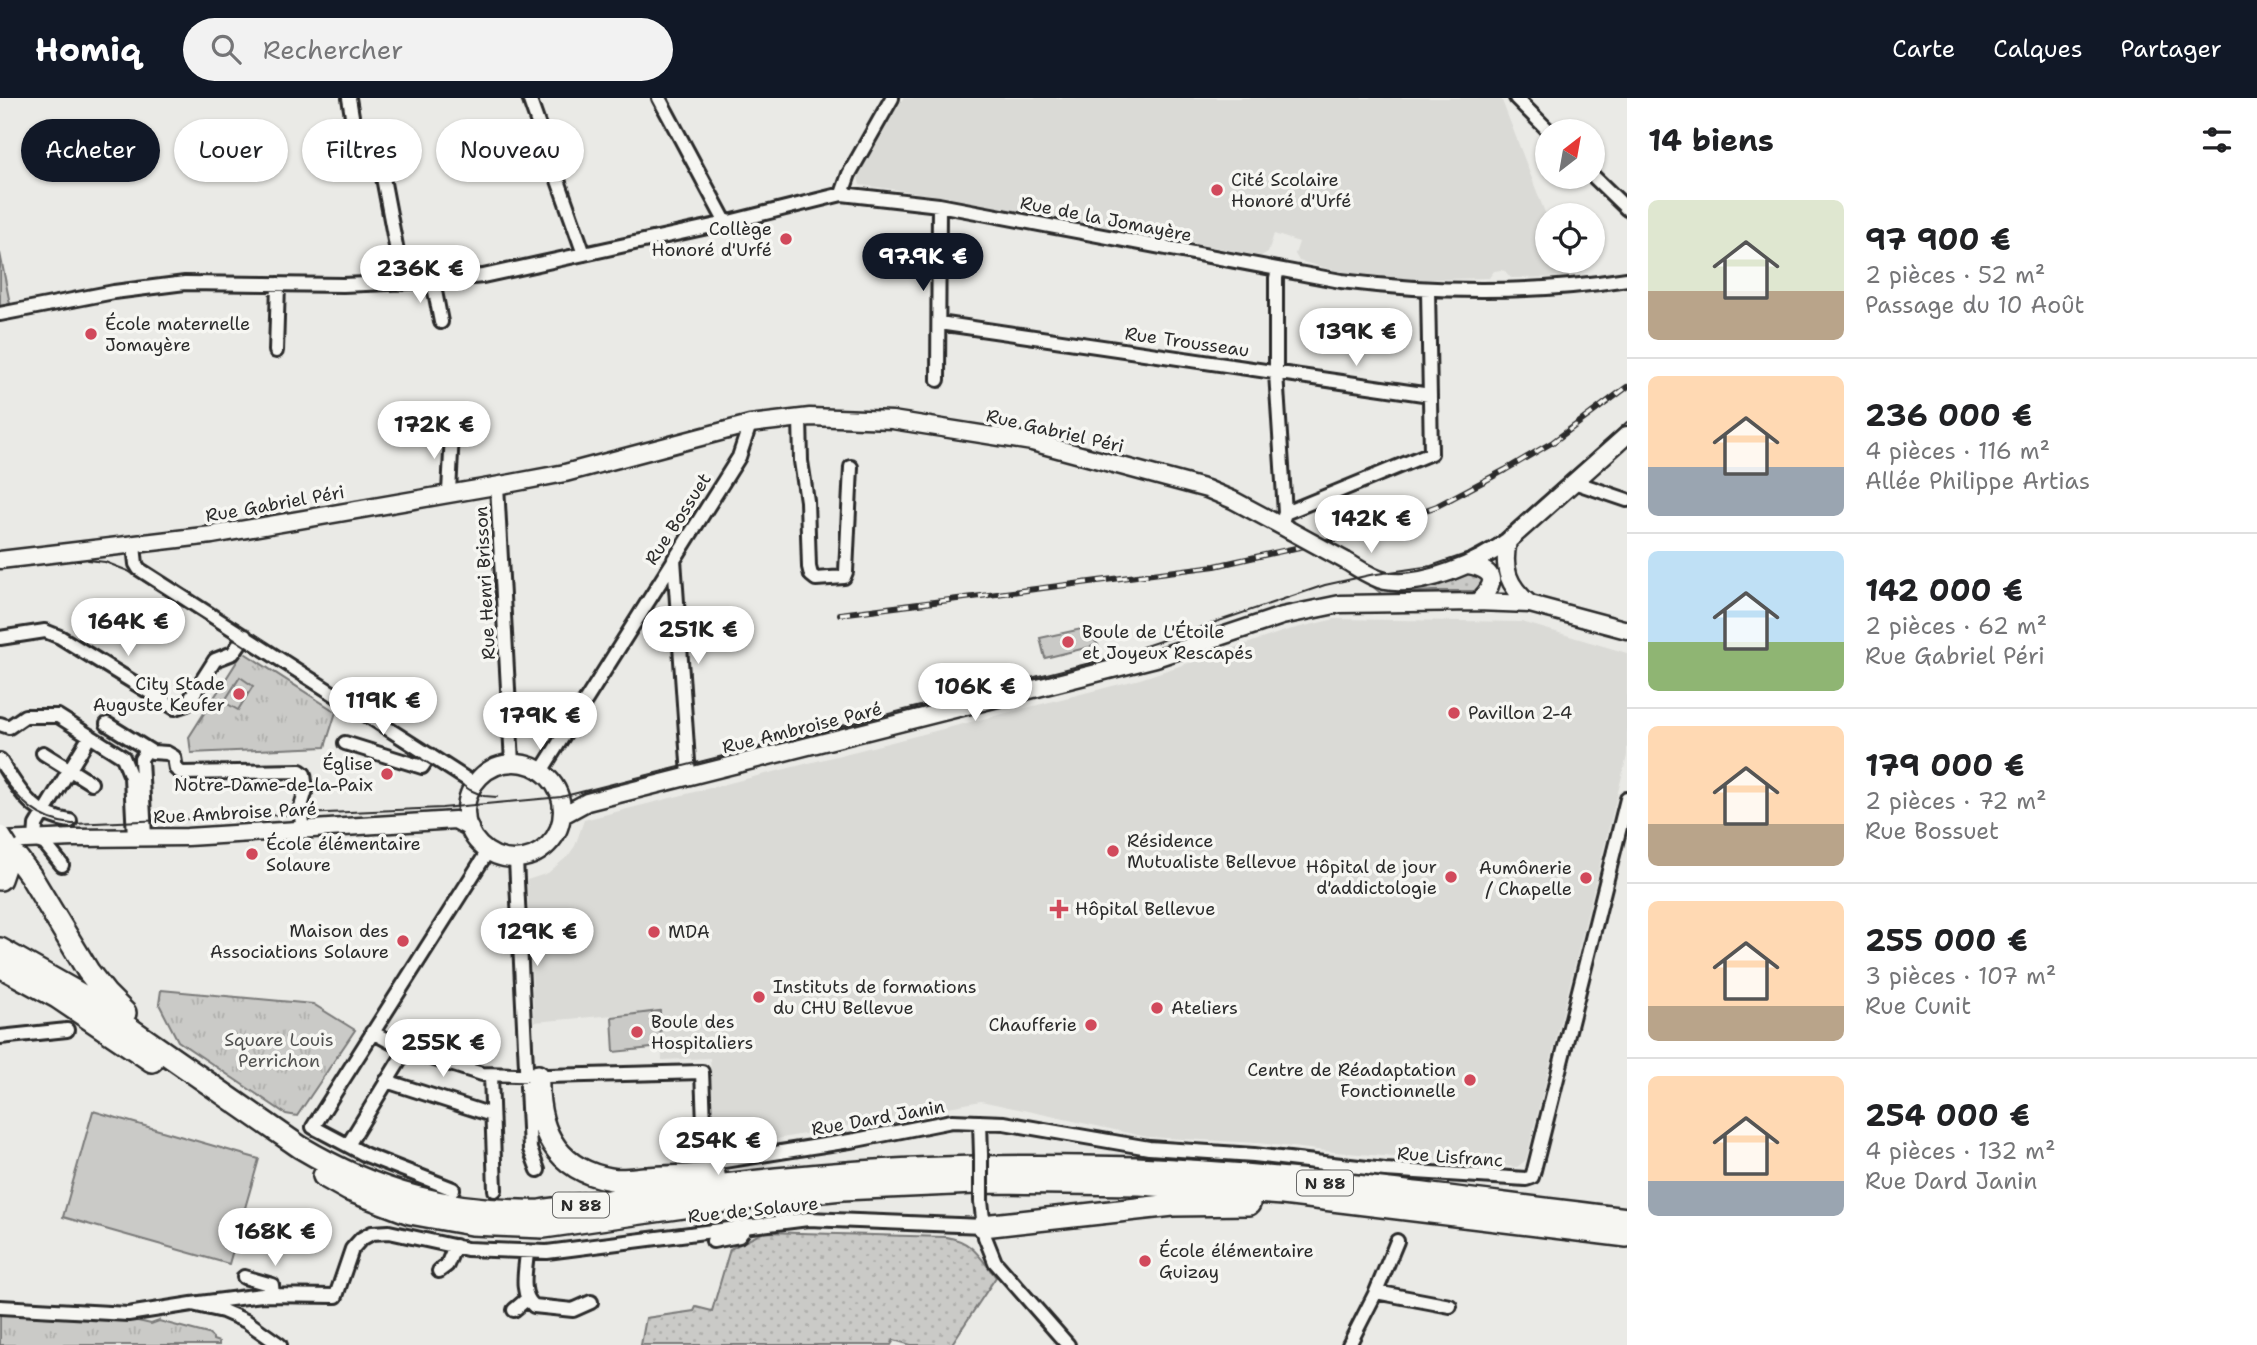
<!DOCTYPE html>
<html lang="fr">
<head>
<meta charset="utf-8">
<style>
  :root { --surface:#fff; --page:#f2f2f2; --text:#202124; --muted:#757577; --line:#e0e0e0; --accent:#111827 }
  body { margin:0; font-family:"Shantell Sans",sans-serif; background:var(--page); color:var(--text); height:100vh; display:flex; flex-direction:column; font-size:26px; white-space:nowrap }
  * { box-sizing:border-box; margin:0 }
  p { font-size:23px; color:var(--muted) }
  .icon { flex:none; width:38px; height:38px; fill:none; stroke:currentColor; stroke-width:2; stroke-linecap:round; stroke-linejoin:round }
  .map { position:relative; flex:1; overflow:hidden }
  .sheet { display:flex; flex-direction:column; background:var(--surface); width:630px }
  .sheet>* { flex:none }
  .guide { position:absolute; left:21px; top:21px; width:665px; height:63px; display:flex; gap:14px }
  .needle { width:46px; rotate:31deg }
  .buttons { position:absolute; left:1535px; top:21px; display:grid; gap:14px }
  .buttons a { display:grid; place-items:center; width:70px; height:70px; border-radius:50%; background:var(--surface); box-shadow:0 2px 5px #0004; font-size:35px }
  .price { position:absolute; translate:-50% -60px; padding:0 16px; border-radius:24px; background:#fff; color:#222; font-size:23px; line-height:46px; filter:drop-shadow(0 2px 4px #0008) }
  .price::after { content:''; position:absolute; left:50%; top:42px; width:21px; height:16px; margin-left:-10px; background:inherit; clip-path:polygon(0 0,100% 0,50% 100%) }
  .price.selected { background:var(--accent); color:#fff }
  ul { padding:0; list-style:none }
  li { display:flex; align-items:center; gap:21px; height:175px; padding:0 21px }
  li+li { border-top:2px solid var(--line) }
  li span { display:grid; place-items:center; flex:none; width:196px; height:140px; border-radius:10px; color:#555 }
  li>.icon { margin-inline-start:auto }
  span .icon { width:84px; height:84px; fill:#fffc; stroke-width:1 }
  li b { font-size:30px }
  h2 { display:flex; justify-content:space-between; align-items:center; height:84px; padding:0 21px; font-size:30px }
  .pill { padding:0 24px; border-radius:32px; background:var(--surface); box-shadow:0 2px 5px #0004; font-size:24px; line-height:63px }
  .pill.selected { background:var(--accent); color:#fff }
  header { display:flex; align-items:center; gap:42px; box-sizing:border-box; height:98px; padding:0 35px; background:var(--accent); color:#fff }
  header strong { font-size:33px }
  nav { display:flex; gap:38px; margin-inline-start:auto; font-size:24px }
  .search { width:490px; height:63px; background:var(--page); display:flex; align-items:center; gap:18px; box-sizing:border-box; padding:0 24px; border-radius:38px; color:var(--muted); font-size:26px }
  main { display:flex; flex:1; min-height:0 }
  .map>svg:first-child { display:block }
  .built { fill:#dadad6 }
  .grass { fill:url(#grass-dots); stroke:#7a7a79; stroke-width:2 }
  .park { fill:url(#park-tufts); stroke:#7a7a79; stroke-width:2 }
  .pitch { fill:#cacac7; stroke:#7a7a79; stroke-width:2 }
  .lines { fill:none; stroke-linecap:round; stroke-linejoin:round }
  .street-casing { stroke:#2b2b2b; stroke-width:18 }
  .secondary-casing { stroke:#2b2b2b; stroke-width:21 }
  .highway-casing { stroke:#2b2b2b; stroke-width:26 }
  .street { stroke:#f6f6f2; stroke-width:12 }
  .secondary { stroke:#f6f6f2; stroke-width:16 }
  .highway { stroke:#f6f6f2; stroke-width:21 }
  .tram { stroke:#2b2b2b; stroke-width:2 }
  .rail-casing { stroke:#2b2b2b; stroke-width:6 }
  .rail { stroke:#f6f6f2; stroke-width:3.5; stroke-dasharray:10; stroke-linecap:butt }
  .street-bridge-casing { stroke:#2b2b2b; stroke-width:18; stroke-linecap:butt }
  .secondary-bridge-casing { stroke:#2b2b2b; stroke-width:21; stroke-linecap:butt }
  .highway-bridge-casing { stroke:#2b2b2b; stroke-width:26; stroke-linecap:butt }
  .street-bridge { stroke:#f6f6f2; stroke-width:12 }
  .secondary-bridge { stroke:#f6f6f2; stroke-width:16 }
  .highway-bridge { stroke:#f6f6f2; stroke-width:21 }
  .poi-dot { fill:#d1495b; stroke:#f6f6f2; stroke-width:2.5 }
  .labels { text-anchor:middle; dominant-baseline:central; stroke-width:7; stroke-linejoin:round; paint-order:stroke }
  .shield { fill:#f6f6f2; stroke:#686867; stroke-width:2 }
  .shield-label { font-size:16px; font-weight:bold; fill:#2b2b2b }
  .poi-label { font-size:18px; fill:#2b2b2b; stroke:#f6f6f2; text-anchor:start }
  .street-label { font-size:18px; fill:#2b2b2b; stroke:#f6f6f2 }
  .park-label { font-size:18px; fill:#535352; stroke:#f6f6f2 }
</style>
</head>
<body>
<header>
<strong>Homiq</strong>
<div class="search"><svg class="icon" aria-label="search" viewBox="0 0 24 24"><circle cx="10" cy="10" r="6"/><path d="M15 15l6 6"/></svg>Rechercher</div>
<nav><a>Carte</a><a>Calques</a><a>Partager</a></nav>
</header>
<main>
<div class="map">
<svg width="1627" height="1247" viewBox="0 0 1627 1247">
  <defs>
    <pattern id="grass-dots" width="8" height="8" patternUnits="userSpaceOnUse" patternTransform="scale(1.75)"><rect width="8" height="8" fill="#cacac7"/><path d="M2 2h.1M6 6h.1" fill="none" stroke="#aeaeab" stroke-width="1.8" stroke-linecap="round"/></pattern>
    <pattern id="park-tufts" width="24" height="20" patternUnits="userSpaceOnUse" patternTransform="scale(1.75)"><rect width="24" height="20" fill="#cacac7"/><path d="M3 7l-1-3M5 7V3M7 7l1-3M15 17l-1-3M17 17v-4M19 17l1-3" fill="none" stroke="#aeaeab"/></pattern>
  </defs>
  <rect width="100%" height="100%" fill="#eaeae6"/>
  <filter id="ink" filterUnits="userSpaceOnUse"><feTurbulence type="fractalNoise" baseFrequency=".0143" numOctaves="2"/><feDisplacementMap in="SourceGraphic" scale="14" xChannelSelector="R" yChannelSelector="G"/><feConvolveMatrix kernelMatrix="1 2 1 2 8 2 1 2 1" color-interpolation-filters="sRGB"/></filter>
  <g filter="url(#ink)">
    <!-- built -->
    <path class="built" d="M 903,0 L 1501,0 L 1547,120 L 1547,163 L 1563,163 L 1569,179 L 1511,180 L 1505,173 L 1501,172 L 1494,173 L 1489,180 L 1409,182 L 1337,173 L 1299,163 L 1295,156 L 1299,144 L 1274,136 L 1268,154 L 1261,158 L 935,97 L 860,87 L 858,78 Z
      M 1335,521 L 1522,524 L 1627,555 L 1627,658 L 1526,1062 L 1517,1069 L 1335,1054 L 1258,1045 L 1147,1039 L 981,1003 L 718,1052 L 714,1049 L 710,960 L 662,962 L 660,913 L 534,924 L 527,782 L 548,775 L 568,758 L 575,748 L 584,722 L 1140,581 L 1288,532 Z"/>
    <!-- grass -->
    <path class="grass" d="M 1473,473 L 1483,480 L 1479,493 L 1433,493 L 1383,497 L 1372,488 L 1374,486 Z
      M 764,1134 L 946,1139 C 973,1143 980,1160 996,1179 L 951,1247 L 911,1247 L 894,1242 L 891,1247 L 641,1247 L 646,1220 L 694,1213 L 696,1209 L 712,1213 L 730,1151 Z"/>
    <!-- park -->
    <path class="park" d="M 243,554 L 336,614 L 325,649 L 191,655 L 189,639 Z
      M 161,892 L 313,906 L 355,932 L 297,1018 L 286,1016 L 178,943 L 159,906 Z
      M 0,1213 L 138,1223 L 151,1226 L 159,1223 L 208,1236 L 213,1240 L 213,1242 L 219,1244 L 219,1247 L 0,1247 Z"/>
    <!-- pitch -->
    <path class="pitch" d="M 0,155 L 10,206 L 0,208 Z
      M 1086,530 L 1098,547 L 1045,560 L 1040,540 Z
      M 240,579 L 253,588 L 238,612 L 224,604 Z
      M 660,913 L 661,949 L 614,954 L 612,919 Z
      M 93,1013 L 259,1061 L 229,1166 L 63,1119 Z"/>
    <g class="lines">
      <!-- street casing -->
      <g class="street-casing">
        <path id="street" d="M 349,0 L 355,36 L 377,48 L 403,185
          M 529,0 L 584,156
          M 659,0 L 726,125
          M 1516,0 L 1549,33
          M 1592,77 L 1627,111
          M 842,96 L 849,76 L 892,0
          M 1278,171 L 1276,180 L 1276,275 L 1285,415 L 1283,421
          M 433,183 L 441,224
          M 0,216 L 114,194 L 185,185 L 343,187 L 433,183 L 483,178 L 717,127 L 842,96 L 939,107 L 1341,183 C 1436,195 1532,196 1627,181
          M 939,225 L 1430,297
          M 276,253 L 278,186
          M 938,282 L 939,107
          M 800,320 L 801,363 L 807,403 L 809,469 L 811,477 L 816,481 L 844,479 L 846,474 L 851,369
          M 447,325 L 452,335 L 449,394
          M 1574,384 L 1627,402
          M 497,387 L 512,665
          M 1285,415 L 1431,355 L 1428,192
          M 134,448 L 136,466 L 139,471 L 468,682 L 471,689
          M 674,461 L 689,678
          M 0,540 L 45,533 L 60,539 L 175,610 L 187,606 L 215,562 L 233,555 L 245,538
          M 0,626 L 9,629 L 25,618 L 58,618 L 123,659 L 131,679 L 134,739
          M 107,626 L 152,654 L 167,655 L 174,659 L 176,671 L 182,675 L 300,673 L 304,676 L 306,692 L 300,712 L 303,732
          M 345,645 L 422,669 L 430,657
          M 43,655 L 91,685
          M 0,662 C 18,691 32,718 70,723
          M 540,675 L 739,359 L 750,326
          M 145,739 L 141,661 L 147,652
          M 516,762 L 530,1051 L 538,1072
          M 62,767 L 45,746 L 35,742 L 36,727 L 90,638
          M 372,934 L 406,952 L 482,976 L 547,978 L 702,974 L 705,1051 L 710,1061 L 724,1063 L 856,1042 L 952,1023 L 1004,1025 L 1149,1050 L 1254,1057 L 1385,1072 L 1526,1081 L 1532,1079 L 1534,1072 L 1627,701
          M 0,939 L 67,932
          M 491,977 L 495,1092
          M 386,983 L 492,1017
          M 980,1024 L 981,1057
          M 348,1047 L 406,952
          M 453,1091 L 366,1057 L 313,1029 L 488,753
          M 981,1103 L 985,1139 L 995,1164 L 1068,1247
          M 713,1143 L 739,1138 L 747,1128
          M 527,1154 C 526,1171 519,1196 534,1208 L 573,1212 L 591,1204
          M 439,1173 L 447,1167 L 455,1148
          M 244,1179 L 272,1187 L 273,1197
          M 1376,1194 L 1450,1208
          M 192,1206 L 262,1197 L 336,1198 L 352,1151 L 361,1141 L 372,1135 L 389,1134 L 467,1151 L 547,1154 L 808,1121 L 983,1128
          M 0,1209 L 128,1216 L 192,1206 L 223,1213 L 246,1223 L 280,1247
          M 514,1212 L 527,1201
          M 1349,1247 L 1376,1194 L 1397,1143"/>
      </g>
      <!-- secondary casing -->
      <g class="secondary-casing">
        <path id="secondary" d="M 1508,443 C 1502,471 1508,488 1530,506
          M 0,462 L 212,437 L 512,385 L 565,375 L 750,326 L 810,319 L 892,322 L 1032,344 L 1207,391 L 1233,402 L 1289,432
          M 1346,463 C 1358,470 1371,480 1385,483 C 1422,490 1479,465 1508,443 L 1627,337
          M 1468,467 C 1496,472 1498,485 1477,504
          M466 713a48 48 0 1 1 96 0a48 48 0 1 1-96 0Z
          M 563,717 L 587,704 L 1156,560 L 1282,518 L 1340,506 L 1477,504 L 1530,506 L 1627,532
          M 0,743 L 74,740 L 187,739 L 455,722 L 470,730"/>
      </g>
      <!-- highway casing -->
      <g class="highway-casing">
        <path id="highway" d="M 7,750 L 9,755 L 18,761 L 30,777 L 88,873 L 106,896 L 125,915
          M 0,781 L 9,755
          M 0,851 L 83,898 L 300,1049 C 377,1095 449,1115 540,1113 C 638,1099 735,1083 834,1076 C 934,1068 1035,1067 1136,1070 C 1300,1077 1464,1102 1627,1121
          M 0,868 L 57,899 L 152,963
          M 538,978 C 536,1030 555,1072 611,1081 C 621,1083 633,1081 644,1080 C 667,1079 691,1078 714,1076
          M 324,1078 L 349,1092 L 410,1115 L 471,1126 L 544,1129 L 725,1103 L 842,1091 L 997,1084 L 1140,1086 L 1283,1096 L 1627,1138
          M 983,1128 L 1173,1107 L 1249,1106"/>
      </g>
      <!-- street -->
      <use href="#street" class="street"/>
      <!-- secondary -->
      <use href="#secondary" class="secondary"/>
      <!-- highway -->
      <use href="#highway" class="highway"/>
      <!-- tram -->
      <path class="tram" d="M 88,462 L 105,464 L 128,473 L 470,692 L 484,698 L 497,699
        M 0,675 C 19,703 38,723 72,726 L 442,710 L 561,699 L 1110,560 L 1325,487 L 1370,477 L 1431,468 L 1469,455 L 1495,441 L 1627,324"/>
      <!-- rail casing -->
      <g class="rail-casing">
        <path id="rail" d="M 840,516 L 1215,468 L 1358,436 L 1437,408 L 1505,372 L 1553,344 L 1627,289"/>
      </g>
      <!-- rail -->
      <use href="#rail" class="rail"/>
      <!-- street-bridge casing -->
      <g class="street-bridge-casing">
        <path id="street-bridge" d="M 981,1103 L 981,1057"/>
      </g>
      <!-- secondary-bridge casing -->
      <g class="secondary-bridge-casing">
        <path id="secondary-bridge" d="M 1289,432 L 1346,463"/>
      </g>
      <!-- highway-bridge casing -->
      <g class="highway-bridge-casing">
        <path id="highway-bridge" d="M 0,739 L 7,750"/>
      </g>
      <!-- street-bridge -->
      <use href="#street-bridge" class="street-bridge"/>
      <!-- secondary-bridge -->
      <use href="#secondary-bridge" class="secondary-bridge"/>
      <!-- highway-bridge -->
      <use href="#highway-bridge" class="highway-bridge"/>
    </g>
  </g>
  <!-- markers -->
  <g class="poi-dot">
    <circle cx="1217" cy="92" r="7"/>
    <circle cx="786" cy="141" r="7"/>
    <circle cx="91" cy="236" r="7"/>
    <circle cx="1068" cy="544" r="7"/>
    <circle cx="239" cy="596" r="7"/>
    <circle cx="1454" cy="615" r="7"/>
    <circle cx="387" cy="676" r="7"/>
    <circle cx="1113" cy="753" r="7"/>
    <circle cx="252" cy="756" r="7"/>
    <circle cx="1451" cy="779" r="7"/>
    <circle cx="1586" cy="780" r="7"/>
    <path d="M1055.5 800.5h7v7h7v7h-7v7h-7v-7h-7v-7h7z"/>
    <circle cx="654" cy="834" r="7"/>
    <circle cx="403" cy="843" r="7"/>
    <circle cx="759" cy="899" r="7"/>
    <circle cx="1157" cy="910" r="7"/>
    <circle cx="1091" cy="927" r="7"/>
    <circle cx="637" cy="934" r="7"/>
    <circle cx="1470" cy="982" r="7"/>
    <circle cx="1145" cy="1163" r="7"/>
  </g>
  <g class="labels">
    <!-- shield labels -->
    <g class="shield">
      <rect x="1297" y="1072.5" width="56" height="25" rx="5"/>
      <rect x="553" y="1094.5" width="56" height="25" rx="5"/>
    </g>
    <g class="shield-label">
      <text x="1325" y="1085">N 88</text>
      <text x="581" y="1107">N 88</text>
    </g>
    <!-- poi labels -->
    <g class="poi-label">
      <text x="1231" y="82">Cité Scolaire<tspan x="1231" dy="21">Honoré d'Urfé</tspan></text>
      <text x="772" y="131" text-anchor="end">Collège<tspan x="772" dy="21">Honoré d'Urfé</tspan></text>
      <text x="105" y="226">École maternelle<tspan x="105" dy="21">Jomayère</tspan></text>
      <text x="1082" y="534">Boule de L'Étoile<tspan x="1082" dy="21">et Joyeux Rescapés</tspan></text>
      <text x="225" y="586" text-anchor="end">City Stade<tspan x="225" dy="21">Auguste Keufer</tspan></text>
      <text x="1468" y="615">Pavillon 2-4</text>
      <text x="373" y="666" text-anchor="end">Église<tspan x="373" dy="21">Notre-Dame-de-la-Paix</tspan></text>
      <text x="1127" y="743">Résidence<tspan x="1127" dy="21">Mutualiste Bellevue</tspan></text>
      <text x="266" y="746">École élémentaire<tspan x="266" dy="21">Solaure</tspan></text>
      <text x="1437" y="769" text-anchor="end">Hôpital de jour<tspan x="1437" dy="21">d'addictologie</tspan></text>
      <text x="1572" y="770" text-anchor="end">Aumônerie<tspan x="1572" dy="21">/ Chapelle</tspan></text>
      <text x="1075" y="811">Hôpital Bellevue</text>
      <text x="389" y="833" text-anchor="end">Maison des<tspan x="389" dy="21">Associations Solaure</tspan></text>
      <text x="668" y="834">MDA</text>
      <text x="773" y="889">Instituts de formations<tspan x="773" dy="21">du CHU Bellevue</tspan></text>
      <text x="1171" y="910">Ateliers</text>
      <text x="651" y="924">Boule des<tspan x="651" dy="21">Hospitaliers</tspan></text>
      <text x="1077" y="927" text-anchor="end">Chaufferie</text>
      <text x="1456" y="972" text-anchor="end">Centre de Réadaptation<tspan x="1456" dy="21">Fonctionnelle</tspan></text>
      <text x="1159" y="1153">École élémentaire<tspan x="1159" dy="21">Guizay</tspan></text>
    </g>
    <!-- street labels -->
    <g class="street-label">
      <text transform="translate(1106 121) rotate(11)">Rue de la Jomayère</text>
      <text transform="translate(1187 244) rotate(8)">Rue Trousseau</text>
      <text transform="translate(1055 333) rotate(13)">Rue Gabriel Péri</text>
      <text transform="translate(275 406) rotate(-10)">Rue Gabriel Péri</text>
      <text transform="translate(678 421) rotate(-57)">Rue Bossuet</text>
      <text transform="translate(485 485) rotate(-93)">Rue Henri Brisson</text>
      <text transform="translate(802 630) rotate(-14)">Rue Ambroise Paré</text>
      <text transform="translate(235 715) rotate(-3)">Rue Ambroise Paré</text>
      <text transform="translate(878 1020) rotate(-10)">Rue Dard Janin</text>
      <text transform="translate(1450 1059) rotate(4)">Rue Lisfranc</text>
      <text transform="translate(753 1112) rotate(-6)">Rue de Solaure</text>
    </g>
    <!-- park labels -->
    <g class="park-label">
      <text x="279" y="942">Square Louis<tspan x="279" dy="21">Perrichon</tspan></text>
    </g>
  </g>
</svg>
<div class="buttons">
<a><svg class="needle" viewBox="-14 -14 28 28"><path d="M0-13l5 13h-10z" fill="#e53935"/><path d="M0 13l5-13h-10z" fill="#757577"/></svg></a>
<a><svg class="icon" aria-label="locate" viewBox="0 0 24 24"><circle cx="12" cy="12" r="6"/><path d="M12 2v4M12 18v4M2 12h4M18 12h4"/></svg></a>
</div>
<b class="price selected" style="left:923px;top:195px">97.9K €</b>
<b class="price" style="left:420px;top:207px">236K €</b>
<b class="price" style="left:1356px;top:270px">139K €</b>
<b class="price" style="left:434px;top:363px">172K €</b>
<b class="price" style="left:1371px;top:457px">142K €</b>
<b class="price" style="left:128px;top:560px">164K €</b>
<b class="price" style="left:698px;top:568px">251K €</b>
<b class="price" style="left:975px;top:625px">106K €</b>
<b class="price" style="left:383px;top:639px">119K €</b>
<b class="price" style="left:540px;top:654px">179K €</b>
<b class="price" style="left:537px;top:870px">129K €</b>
<b class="price" style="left:443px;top:981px">255K €</b>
<b class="price" style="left:718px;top:1079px">254K €</b>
<b class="price" style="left:275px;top:1170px">168K €</b>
<div class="guide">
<a class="pill selected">Acheter</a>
<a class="pill">Louer</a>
<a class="pill">Filtres</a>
<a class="pill">Nouveau</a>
</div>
</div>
<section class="sheet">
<h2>14 biens<svg class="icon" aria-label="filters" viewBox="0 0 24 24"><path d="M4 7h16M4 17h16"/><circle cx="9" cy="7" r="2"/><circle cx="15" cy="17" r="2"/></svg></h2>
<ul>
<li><span style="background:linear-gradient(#dfe7d0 65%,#b9a48a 0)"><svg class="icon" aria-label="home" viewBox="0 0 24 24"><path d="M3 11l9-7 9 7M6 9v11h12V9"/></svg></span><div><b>97 900 €</b><p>2 pièces · 52 m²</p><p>Passage du 10 Août</p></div></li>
<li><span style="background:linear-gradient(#ffd9b3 65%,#9aa5b1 0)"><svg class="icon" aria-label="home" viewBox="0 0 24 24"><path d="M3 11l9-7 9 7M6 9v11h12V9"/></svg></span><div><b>236 000 €</b><p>4 pièces · 116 m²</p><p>Allée Philippe Artias</p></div></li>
<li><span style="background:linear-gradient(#bfe0f5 65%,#8fb573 0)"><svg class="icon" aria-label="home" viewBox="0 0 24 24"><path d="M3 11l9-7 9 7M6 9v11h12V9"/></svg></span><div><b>142 000 €</b><p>2 pièces · 62 m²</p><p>Rue Gabriel Péri</p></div></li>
<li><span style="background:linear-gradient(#ffd9b3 70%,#b9a48a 0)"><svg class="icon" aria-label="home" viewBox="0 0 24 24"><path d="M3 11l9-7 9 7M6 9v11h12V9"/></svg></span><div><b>179 000 €</b><p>2 pièces · 72 m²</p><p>Rue Bossuet</p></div></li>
<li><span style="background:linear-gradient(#ffd9b3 75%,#b9a48a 0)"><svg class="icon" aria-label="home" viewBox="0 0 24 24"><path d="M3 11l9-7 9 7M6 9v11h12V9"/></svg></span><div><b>255 000 €</b><p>3 pièces · 107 m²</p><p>Rue Cunit</p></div></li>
<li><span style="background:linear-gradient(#ffd9b3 75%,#9aa5b1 0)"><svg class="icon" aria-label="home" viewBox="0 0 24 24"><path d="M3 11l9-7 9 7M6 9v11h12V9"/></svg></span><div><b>254 000 €</b><p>4 pièces · 132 m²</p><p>Rue Dard Janin</p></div></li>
</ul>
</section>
</main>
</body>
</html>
